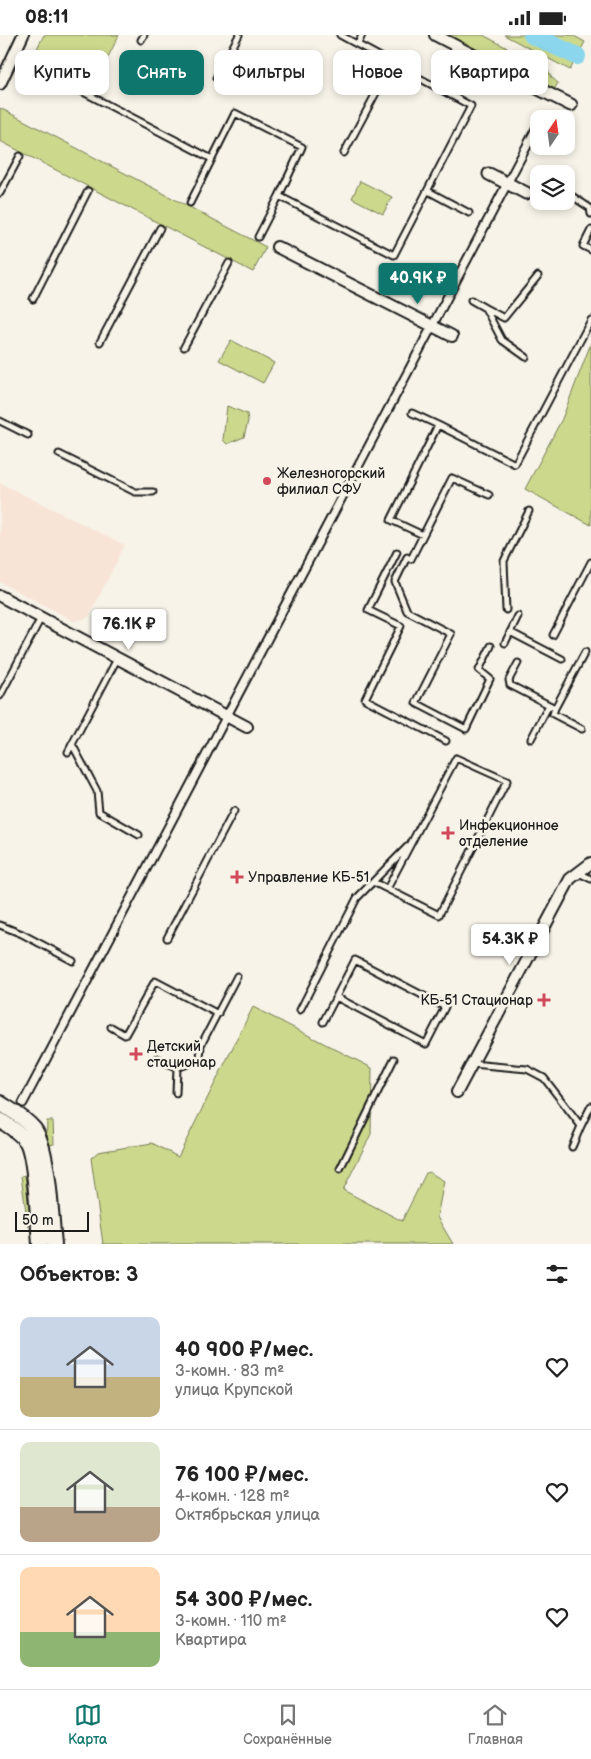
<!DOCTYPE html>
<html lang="ru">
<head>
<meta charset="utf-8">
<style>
  :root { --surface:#fff; --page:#f6f6f6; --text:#222; --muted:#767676; --line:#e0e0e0; --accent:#0f766e }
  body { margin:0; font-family:"Balsamiq Sans",sans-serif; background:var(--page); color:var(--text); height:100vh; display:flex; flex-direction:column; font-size:19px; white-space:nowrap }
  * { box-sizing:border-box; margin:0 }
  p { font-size:16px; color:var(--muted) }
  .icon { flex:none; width:28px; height:28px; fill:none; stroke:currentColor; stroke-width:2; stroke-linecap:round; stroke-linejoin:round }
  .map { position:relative; height:1209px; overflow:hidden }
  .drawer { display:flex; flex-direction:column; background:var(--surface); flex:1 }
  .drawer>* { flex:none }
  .banner { position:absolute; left:15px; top:15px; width:561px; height:45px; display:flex; gap:10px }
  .needle { width:32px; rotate:13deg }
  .fabs { position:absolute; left:530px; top:75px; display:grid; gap:10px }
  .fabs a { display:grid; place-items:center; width:45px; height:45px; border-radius:10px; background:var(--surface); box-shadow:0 2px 8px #0003; font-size:25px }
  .scale { position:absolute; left:15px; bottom:12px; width:74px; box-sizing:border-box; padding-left:5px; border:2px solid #1c1c1c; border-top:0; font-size:14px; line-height:18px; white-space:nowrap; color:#1c1c1c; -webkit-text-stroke:4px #f7f3e8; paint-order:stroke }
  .price { position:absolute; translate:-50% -42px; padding:0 11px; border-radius:5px; background:#fff; color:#222; font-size:16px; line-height:32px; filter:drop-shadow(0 1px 2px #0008) }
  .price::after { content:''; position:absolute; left:50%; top:30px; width:15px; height:11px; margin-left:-8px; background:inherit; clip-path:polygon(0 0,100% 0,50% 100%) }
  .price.selected { background:var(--accent); color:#fff }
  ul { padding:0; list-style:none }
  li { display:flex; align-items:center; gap:15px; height:125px; padding:0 20px }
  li+li { border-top:1px solid var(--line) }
  li span { display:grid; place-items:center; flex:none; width:140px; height:100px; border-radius:10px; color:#555 }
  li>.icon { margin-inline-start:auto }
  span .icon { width:60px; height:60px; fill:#fffc; stroke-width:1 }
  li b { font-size:21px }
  h2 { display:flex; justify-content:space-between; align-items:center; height:60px; padding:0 20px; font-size:21px }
  .chip { padding:0 18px; border-radius:10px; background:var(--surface); box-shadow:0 2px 8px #0003; font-size:18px; line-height:45px }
  .chip.selected { background:var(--accent); color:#fff }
  .status { display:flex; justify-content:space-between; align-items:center; height:35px; padding:0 25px; background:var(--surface); direction:ltr }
  .status svg { height:14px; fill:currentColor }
  .dock { display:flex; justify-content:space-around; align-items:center; height:70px; border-top:1px solid var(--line); background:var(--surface); font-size:14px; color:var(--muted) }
  .dock a { display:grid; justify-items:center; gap:2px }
  .dock .selected { color:var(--accent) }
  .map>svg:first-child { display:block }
  .built { fill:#f8e4d7 }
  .green { fill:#ccd98c; stroke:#747a54 }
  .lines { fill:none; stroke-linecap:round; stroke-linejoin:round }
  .river { stroke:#8bd6ec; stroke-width:18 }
  .service-casing { stroke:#1c1c1c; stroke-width:9 }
  .pedestrian-casing { stroke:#1c1c1c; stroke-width:11 }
  .minor-casing { stroke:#1c1c1c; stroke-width:14 }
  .tertiary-casing { stroke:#1c1c1c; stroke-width:15 }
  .secondary-casing { stroke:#1c1c1c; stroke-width:18 }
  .service { stroke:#f7f3e8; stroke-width:5 }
  .pedestrian { stroke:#f7f3e8; stroke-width:7 }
  .minor { stroke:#f7f3e8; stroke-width:10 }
  .tertiary { stroke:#f7f3e8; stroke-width:11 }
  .secondary { stroke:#f7f3e8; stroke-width:14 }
  .poi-dot { fill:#d1495b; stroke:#f7f3e8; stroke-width:2 }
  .labels { text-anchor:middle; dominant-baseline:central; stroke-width:5; stroke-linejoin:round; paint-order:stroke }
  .poi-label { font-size:14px; fill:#1c1c1c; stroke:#f7f3e8; text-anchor:start }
</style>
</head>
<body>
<div class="status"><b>08:11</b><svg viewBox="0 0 49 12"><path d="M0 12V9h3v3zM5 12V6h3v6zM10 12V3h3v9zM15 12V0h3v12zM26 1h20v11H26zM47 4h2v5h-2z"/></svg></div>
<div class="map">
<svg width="591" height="1209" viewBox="0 0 591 1209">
  <rect width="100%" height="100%" fill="#f7f3e8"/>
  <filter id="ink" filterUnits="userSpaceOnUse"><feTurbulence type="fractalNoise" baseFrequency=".02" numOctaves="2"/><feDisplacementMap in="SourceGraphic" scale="10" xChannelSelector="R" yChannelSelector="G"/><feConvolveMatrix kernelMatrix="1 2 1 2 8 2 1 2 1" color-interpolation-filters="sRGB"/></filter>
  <g filter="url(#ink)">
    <!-- built -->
    <path class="built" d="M 0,448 L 125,510 L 88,583 L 74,586 L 0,547 Z"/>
    <!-- green -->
    <path class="green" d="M 44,0 L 119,0 L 92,54 L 32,23 Z
      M 448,0 L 483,0 L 547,34 L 551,42 L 558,48 L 554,55 Z
      M 504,0 L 572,0 L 585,7 L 570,35 Z
      M 0,73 L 266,212 L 253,237 L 0,106 Z
      M 360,146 L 392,162 L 383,179 L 352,163 Z
      M 231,305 L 274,328 L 263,348 L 219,325 Z
      M 591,308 L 591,490 L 525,454 L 562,384 Z
      M 227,371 L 247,379 L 248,386 L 244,402 L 227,409 L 223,405 Z
      M 253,972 L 372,1033 L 371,1099 L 343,1155 L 402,1186 L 426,1138 L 429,1137 L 444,1146 L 437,1182 L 453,1209 L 103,1209 L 91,1123 L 98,1117 L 152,1108 L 178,1122 Z
      M 47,1086 L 53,1086 L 54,1109 L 46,1111 Z
      M 25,1140 L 30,1183 L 28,1191 L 21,1141 Z"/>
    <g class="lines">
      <!-- river -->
      <path class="river" d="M 532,0 L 577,21"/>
      <!-- service casing -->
      <g class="service-casing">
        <path id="service" d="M 141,5 L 144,0
          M 358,9 L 362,0
          M 14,21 L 212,124 L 190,168
          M 216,43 L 239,0
          M 344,118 L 392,28
          M 212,124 L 235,78 L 302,112 L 279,161
          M 536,139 L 539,141
          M 428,156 L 469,178
          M 566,157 L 590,173 L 591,179
          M 0,158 L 20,121
          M 591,195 L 583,211 L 591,215
          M 258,202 L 279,161 L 394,220 L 471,71 L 340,0
          M 33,264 L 88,156
          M 471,265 L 485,273 L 502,305 L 526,322
          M 485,273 L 504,283 L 538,241
          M 100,307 L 160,193
          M 184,312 L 229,228
          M 412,378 L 438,390 L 391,485 L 423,500
          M 0,386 L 28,400
          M 438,390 L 515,429 L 591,285
          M 59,419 L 135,457 L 153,457
          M 397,517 L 368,575 L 401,591 L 365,664 L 446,706
          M 407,522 L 395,547 L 407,576 L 451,599 L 416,668 L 466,694 L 490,644 L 479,635 L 491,611
          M 411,524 L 452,443 L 489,460
          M 506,575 L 504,526 L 529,476
          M 510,597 L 562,624
          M 553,600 L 591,527
          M 505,608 L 518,581
          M 518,628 L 509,645 L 510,650 L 555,673 L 585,617
          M 0,661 L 41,583
          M 555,673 L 553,679 L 582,694
          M 531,704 L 549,670
          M 72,709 L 97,756 L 99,777 L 139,800
          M 68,717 L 117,624
          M 579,838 L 591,844
          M 373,847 L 439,880 L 507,746 L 456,723 L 387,854
          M 0,890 L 22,899 L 73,926
          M 167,903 L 234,776
          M 300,975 L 357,863 L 407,812
          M 323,987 L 355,925 L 445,972 L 426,1009 L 336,962
          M 111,992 L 125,1000 L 155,946 L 218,979
          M 157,1023 L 177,1033
          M 472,1029 L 527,1034 L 544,1043 L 581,1091 L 572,1112
          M 176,1058 L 177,1033 L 200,1024 L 201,1010 L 237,941
          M 581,1091 L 591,1071
          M 340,1134 L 394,1024"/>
      </g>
      <!-- pedestrian casing -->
      <g class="pedestrian-casing">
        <path id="pedestrian" d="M 23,1068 L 539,88"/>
      </g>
      <!-- minor casing -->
      <g class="minor-casing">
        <path id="minor" d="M 435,0 L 535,52
          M 0,49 L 23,0
          M 277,212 L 452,301
          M 0,561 L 247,692
          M 457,1057 L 570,844 L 591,828"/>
      </g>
      <!-- tertiary casing -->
      <g class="tertiary-casing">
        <path id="tertiary" d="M 535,52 L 571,70
          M 489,139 L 526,158"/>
      </g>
      <!-- secondary casing -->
      <g class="secondary-casing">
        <path id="secondary" d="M 0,1068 C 12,1076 25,1083 34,1094 C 49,1114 51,1183 54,1209
          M 0,1085 C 9,1091 21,1098 27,1107 C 36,1124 38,1187 40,1209"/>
      </g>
      <!-- service -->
      <use href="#service" class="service"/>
      <!-- pedestrian -->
      <use href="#pedestrian" class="pedestrian"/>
      <!-- minor -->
      <use href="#minor" class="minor"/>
      <!-- tertiary -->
      <use href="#tertiary" class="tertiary"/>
      <!-- secondary -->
      <use href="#secondary" class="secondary"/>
    </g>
  </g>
  <!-- markers -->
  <g class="poi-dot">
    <circle cx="267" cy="446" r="5"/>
    <path d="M445.5 790.5h5v5h5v5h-5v5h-5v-5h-5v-5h5z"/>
    <path d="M234.5 834.5h5v5h5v5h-5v5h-5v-5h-5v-5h5z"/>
    <path d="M541.5 957.5h5v5h5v5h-5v5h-5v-5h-5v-5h5z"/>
    <path d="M133.5 1011.5h5v5h5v5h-5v5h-5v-5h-5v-5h5z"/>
  </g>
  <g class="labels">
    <!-- poi labels -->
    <g class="poi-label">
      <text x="277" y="438">Железногорский<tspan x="277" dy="16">филиал СФУ</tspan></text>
      <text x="459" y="790">Инфекционное<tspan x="459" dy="16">отделение</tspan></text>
      <text x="248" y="842">Управление КБ-51</text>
      <text x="533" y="965" text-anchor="end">КБ-51 Стационар</text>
      <text x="147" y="1011">Детский<tspan x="147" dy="16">стационар</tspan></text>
    </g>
  </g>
</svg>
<div class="fabs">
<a><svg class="needle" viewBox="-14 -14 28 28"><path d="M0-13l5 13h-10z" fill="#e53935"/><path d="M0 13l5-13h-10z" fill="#767676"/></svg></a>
<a><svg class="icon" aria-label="layers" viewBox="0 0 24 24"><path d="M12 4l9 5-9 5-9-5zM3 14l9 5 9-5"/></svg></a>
</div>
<div class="scale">50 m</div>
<b class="price selected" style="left:418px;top:270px">40.9K ₽</b>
<b class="price" style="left:129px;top:616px">76.1K ₽</b>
<b class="price" style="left:510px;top:931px">54.3K ₽</b>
<div class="banner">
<a class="chip">Купить</a>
<a class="chip selected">Снять</a>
<a class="chip">Фильтры</a>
<a class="chip">Новое</a>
<a class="chip">Квартира</a>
</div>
</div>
<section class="drawer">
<h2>Объектов: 3<svg class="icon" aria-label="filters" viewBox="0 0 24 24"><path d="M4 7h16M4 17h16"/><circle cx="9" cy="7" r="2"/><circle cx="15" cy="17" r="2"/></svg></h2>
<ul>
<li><span style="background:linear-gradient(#c9d6e8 60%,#c2b280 0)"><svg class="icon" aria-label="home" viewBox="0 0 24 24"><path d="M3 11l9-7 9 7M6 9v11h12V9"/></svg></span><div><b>40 900 ₽/мес.</b><p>3-комн. · 83 m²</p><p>улица Крупской</p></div><svg class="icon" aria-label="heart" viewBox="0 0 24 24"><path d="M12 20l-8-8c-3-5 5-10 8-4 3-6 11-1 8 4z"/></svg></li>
<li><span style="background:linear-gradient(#dfe7d0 65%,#b9a48a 0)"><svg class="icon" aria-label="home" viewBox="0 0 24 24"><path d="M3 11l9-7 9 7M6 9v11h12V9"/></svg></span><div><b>76 100 ₽/мес.</b><p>4-комн. · 128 m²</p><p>Октябрьская улица</p></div><svg class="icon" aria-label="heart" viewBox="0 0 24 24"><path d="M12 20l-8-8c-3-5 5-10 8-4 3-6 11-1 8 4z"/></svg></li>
<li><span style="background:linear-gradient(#ffd9b3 65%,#8fb573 0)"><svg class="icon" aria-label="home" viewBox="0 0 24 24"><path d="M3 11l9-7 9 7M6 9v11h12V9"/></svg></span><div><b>54 300 ₽/мес.</b><p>3-комн. · 110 m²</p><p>Квартира</p></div><svg class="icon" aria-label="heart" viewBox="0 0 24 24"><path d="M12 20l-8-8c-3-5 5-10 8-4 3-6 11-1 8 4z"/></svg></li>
</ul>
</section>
<nav class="dock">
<a class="selected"><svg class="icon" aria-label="map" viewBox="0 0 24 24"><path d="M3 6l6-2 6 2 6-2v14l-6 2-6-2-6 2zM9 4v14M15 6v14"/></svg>Карта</a>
<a><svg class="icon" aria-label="saved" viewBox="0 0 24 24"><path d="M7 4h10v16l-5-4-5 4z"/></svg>Сохранённые</a>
<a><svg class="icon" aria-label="home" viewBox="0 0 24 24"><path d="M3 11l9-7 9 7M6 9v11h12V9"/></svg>Главная</a>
</nav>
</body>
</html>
